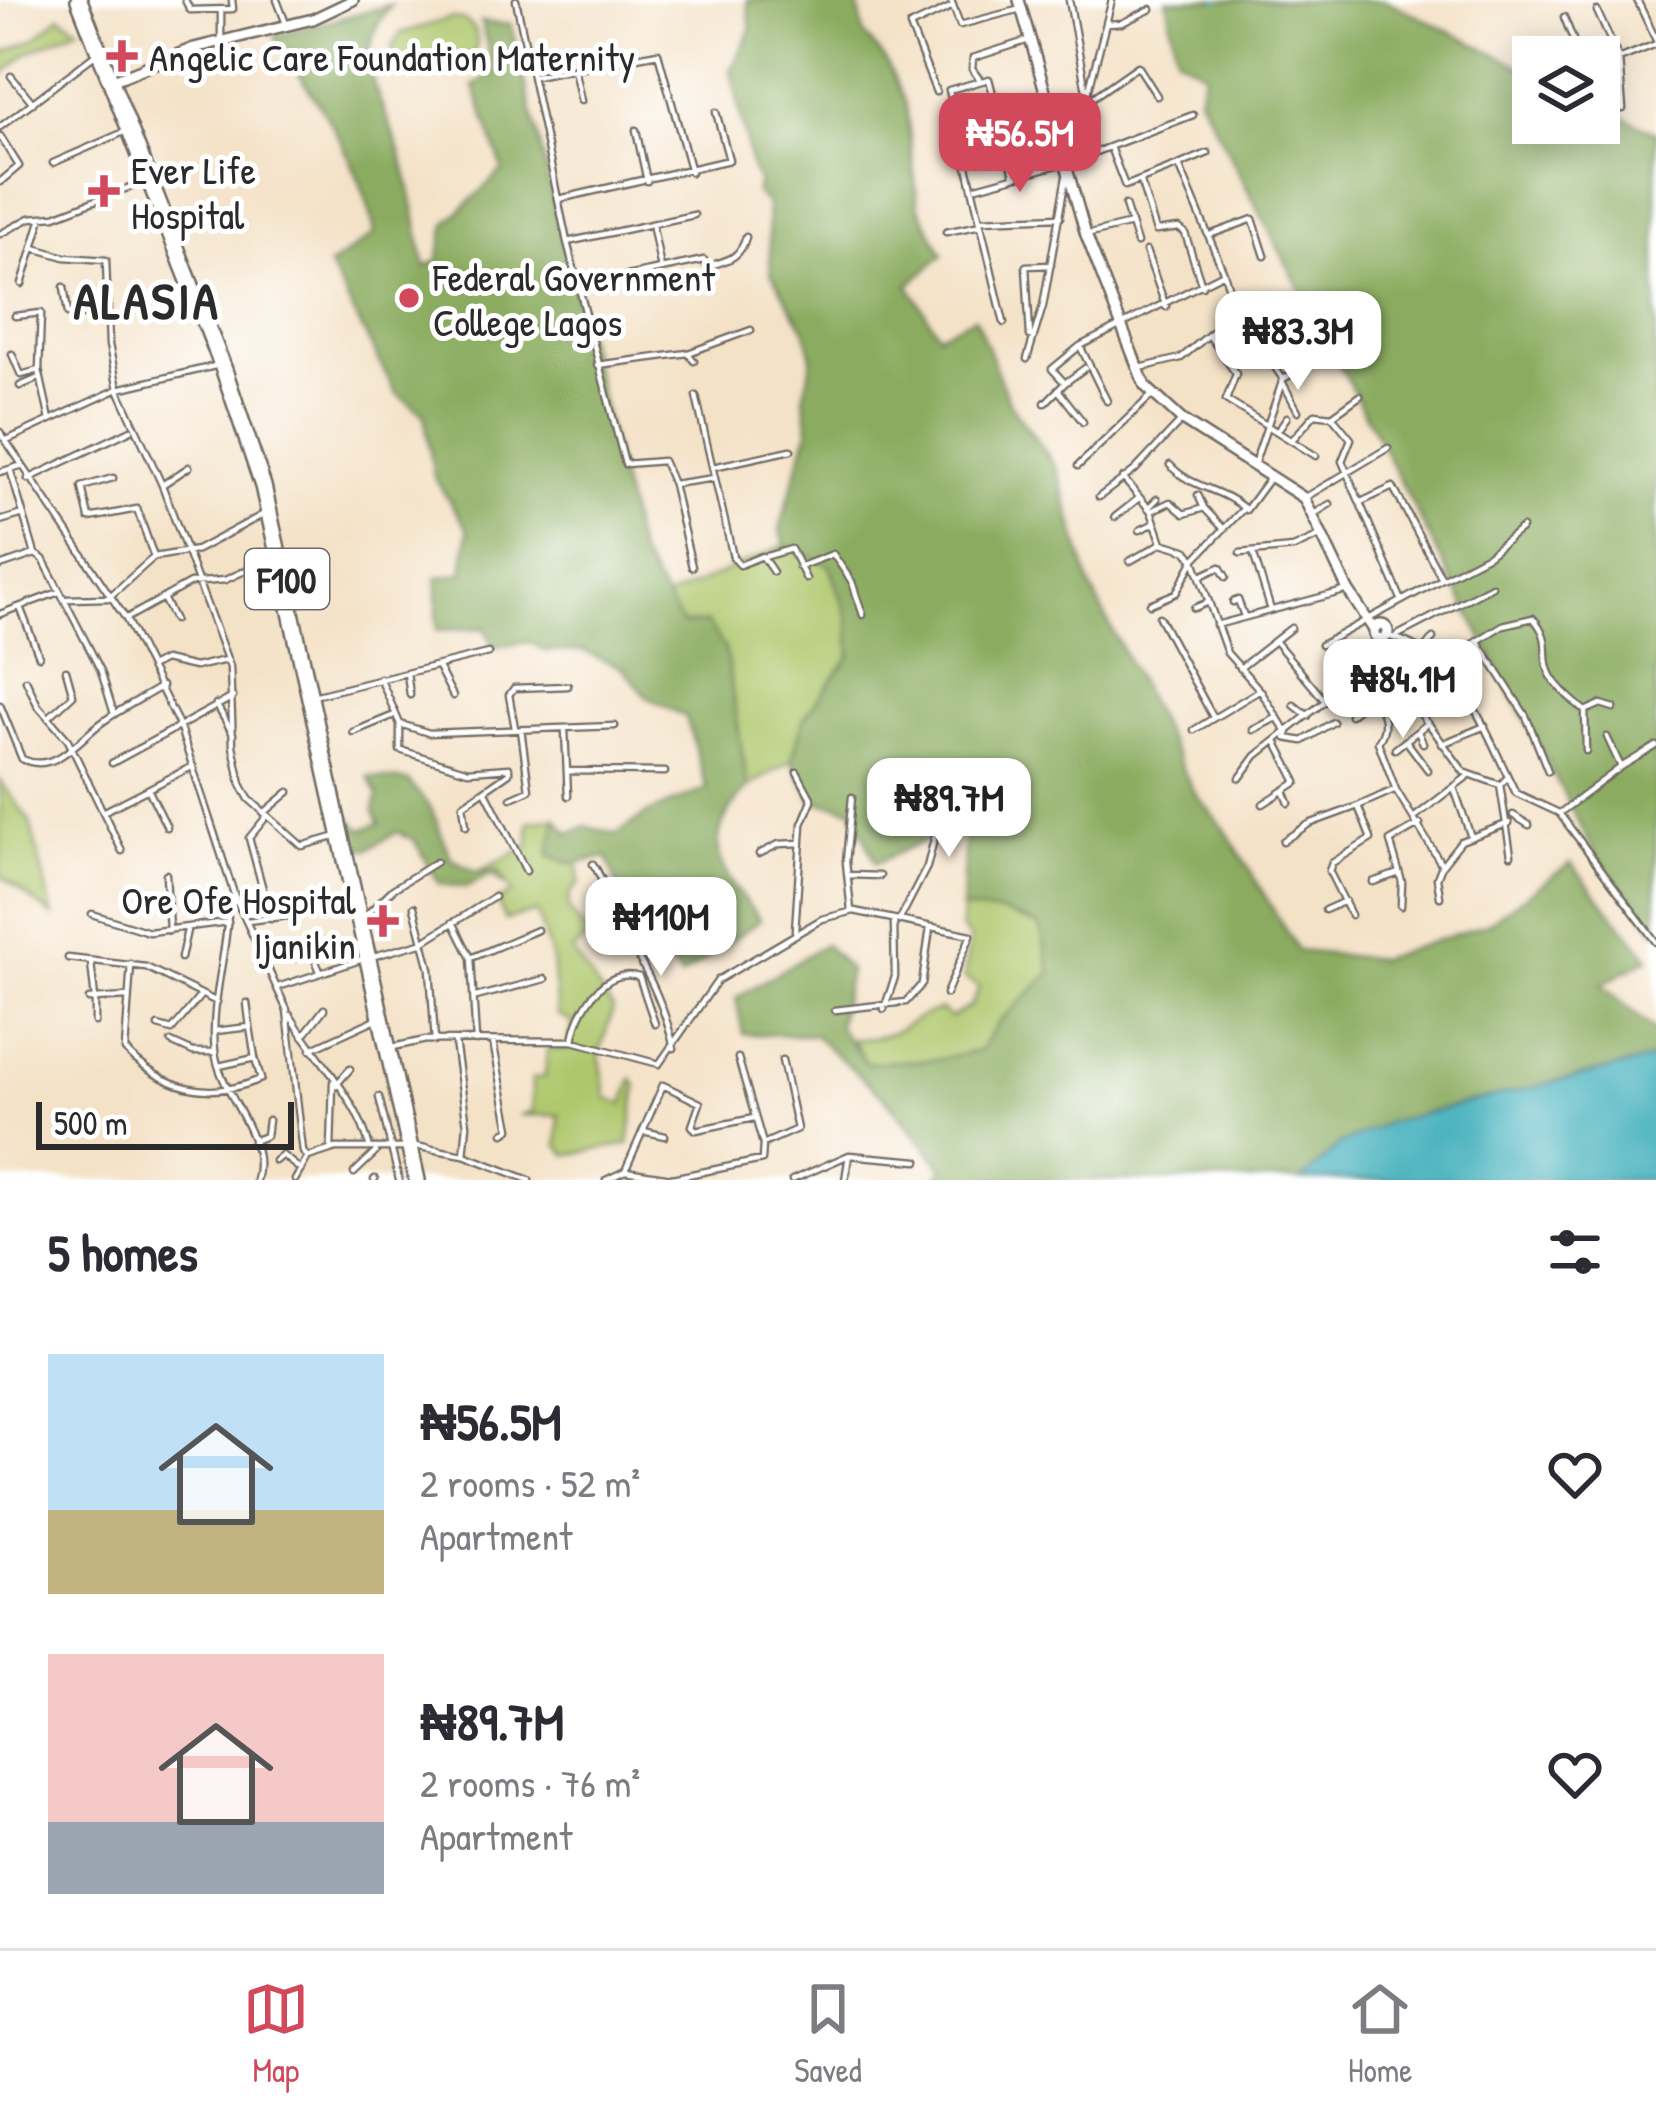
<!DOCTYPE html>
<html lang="en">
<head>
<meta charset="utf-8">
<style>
  :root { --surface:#fff; --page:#f2f2f3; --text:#2b2b33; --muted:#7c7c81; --line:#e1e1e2; --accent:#d1495b }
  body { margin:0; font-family:"Patrick Hand",sans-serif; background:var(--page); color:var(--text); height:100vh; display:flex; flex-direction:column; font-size:45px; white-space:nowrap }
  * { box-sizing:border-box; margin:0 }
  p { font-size:39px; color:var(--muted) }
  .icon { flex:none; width:66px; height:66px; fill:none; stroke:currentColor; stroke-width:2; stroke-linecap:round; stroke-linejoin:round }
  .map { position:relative; height:1180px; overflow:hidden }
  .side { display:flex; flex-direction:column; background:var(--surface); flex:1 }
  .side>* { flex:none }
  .controls { position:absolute; left:1512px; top:36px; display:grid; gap:24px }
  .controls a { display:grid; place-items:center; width:108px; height:108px; border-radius:0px; background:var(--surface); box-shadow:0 6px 30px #0003; font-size:60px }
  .scale { position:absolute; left:36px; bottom:30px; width:258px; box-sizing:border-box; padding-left:12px; border:6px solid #2b2b2b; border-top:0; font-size:33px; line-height:42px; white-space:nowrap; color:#2b2b2b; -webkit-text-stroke:9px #fff; paint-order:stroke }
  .price { position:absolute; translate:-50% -102px; padding:0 27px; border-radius:24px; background:#fff; color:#222; font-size:39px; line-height:78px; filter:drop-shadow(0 3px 6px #0008) }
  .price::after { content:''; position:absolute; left:50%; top:72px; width:36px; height:27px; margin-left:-18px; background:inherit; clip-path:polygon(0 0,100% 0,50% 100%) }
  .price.active { background:var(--accent); color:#fff }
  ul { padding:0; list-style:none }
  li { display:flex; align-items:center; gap:36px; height:300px; padding:0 48px }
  li span { display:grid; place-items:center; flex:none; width:336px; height:240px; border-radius:0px; color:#555 }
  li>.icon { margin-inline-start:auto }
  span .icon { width:144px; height:144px; fill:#fffc; stroke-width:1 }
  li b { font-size:51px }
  h2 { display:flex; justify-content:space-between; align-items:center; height:144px; padding:0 48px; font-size:51px }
  .tab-bar { display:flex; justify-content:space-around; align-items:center; height:168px; border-top:3px solid var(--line); background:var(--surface); font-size:33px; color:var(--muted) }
  .tab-bar a { display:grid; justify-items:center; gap:6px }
  .tab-bar .active { color:var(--accent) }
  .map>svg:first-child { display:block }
  .green { fill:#afc76c; stroke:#6d794c; stroke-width:3 }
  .forest { fill:#8bac60; stroke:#5b6c46; stroke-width:3 }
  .water { fill:#3eadba; stroke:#346c72; stroke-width:3 }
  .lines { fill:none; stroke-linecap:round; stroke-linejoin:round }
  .stream { stroke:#3eadba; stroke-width:3 }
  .street-casing { stroke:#716b62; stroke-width:9 }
  .secondary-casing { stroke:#716b62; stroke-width:14 }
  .highway-casing { stroke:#716b62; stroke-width:20 }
  .street { stroke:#fff; stroke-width:4.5 }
  .secondary { stroke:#fff; stroke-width:9 }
  .highway { stroke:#fff; stroke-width:15 }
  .poi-dot { fill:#d1495b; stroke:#fff; stroke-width:4.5 }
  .labels { text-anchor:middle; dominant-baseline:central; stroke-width:10; stroke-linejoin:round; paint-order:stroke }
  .shield { fill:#fff; stroke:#6b6b6b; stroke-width:3 }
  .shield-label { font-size:36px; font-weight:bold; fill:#2b2b2b }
  .poi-label { font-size:39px; fill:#2b2b2b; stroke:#fff; text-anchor:start }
  .district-label { font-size:51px; font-weight:bold; letter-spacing:3px; fill:#2b2b2b; stroke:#fff }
</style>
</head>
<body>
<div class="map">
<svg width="1656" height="1180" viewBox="0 0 1656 1180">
  <rect width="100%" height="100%" fill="#fff"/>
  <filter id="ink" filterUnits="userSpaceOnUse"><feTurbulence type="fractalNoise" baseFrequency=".00833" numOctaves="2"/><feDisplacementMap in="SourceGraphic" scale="24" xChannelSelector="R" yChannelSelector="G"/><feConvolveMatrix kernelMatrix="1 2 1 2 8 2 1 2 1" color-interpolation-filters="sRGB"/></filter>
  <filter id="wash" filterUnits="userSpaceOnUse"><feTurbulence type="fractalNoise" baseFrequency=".004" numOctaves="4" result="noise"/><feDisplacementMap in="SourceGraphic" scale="48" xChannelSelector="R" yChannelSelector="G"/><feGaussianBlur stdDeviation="2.7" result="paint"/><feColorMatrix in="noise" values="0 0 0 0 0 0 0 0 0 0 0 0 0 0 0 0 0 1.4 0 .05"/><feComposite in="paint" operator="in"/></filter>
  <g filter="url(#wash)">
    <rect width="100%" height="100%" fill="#f4e2c7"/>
    <!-- green -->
    <path class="green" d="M 60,16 L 79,28 L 27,53 L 1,76 L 0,55 L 34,39 Z
      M 452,18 C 474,19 485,40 470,58 L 418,73 L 397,65 L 392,47 L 401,33 Z
      M 785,545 L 830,566 L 849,619 L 851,655 L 804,718 L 792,760 L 748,787 L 725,649 L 682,624 L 664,599 Z
      M 0,780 L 30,822 L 53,916 L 0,875 Z
      M 556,818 L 549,855 L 577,859 L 580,883 L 570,894 L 568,908 L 589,937 L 572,951 L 613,1009 L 599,1054 L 607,1098 L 624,1104 L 632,1079 L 637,1086 L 629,1144 L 567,1155 L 558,1145 L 559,1115 L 519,1115 L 532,1112 L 532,1079 L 545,1077 L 547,1049 L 567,1050 L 573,1023 L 557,1015 L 552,960 L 537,912 L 505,920 L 497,901 L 512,893 L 499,871 L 477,872 L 529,846 L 529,822 Z
      M 962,909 L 1004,913 L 1041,926 L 1051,973 L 999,1022 L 979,1051 L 937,1060 L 866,1063 L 852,1039 C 907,1039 899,1020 941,1010 L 950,1018 L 971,1006 L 979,987 L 964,978 L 970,939 L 961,928 Z"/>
    <!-- forest -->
    <path class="forest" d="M 747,0 L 857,0 L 864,34 L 886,61 L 906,105 L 918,206 L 943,255 L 909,285 L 938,334 L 975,317 L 1010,404 L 1057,468 L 1090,586 L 1194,792 L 1225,829 L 1298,951 L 1380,959 L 1487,924 L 1571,863 L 1649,958 L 1601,985 L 1656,1032 L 1656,1058 L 1339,1145 L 1302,1180 L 936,1180 L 943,1168 L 887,1100 L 814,1035 L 743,1034 L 736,998 L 825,944 L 849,970 L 838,1026 L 866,1063 L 937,1060 L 979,1051 L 999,1022 L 1051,973 L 1040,926 L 1004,913 L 962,909 L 965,822 L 876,863 L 852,809 L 813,801 L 792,760 L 804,718 L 851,655 L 849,619 L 830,566 L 785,545 L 780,529 L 809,429 L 804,398 L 812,357 L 805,330 L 771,273 L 767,204 L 756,193 L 759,182 L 752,171 L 731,70 L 751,30 Z
      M 1167,0 L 1385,0 L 1533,73 L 1533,123 L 1599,123 L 1599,105 L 1656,133 L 1656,931 L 1594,852 L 1199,96 L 1205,72 L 1177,56 Z
      M 391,5 C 346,60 383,97 401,155 C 413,191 417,230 425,267 L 438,260 L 446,224 L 503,170 L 474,86 L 494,72 L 481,22 L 511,25 L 639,555 L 682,624 L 707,623 L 725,649 L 748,787 C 698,842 718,869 760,920 L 681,977 L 620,893 L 607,857 L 571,864 L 549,855 L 556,818 L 570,834 L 585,826 L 617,834 L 648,813 L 707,789 L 686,717 L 647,697 L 623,668 L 583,651 L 545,651 L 530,642 L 494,647 L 485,628 L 437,630 L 437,578 L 463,573 L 468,530 L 434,477 L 424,414 L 396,393 L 329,266 L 375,234 C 363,162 313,95 274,36 Z
      M 368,777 L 408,781 L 431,808 L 451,858 L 477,872 L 499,870 L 505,885 L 492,874 L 466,887 L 440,884 L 414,840 L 397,832 L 369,849 L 348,846 L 333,785 L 344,811 L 362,830 L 380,823 L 374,812 L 378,795 Z"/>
    <!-- water -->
    <path class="water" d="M 1656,1058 L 1656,1180 L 1302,1180 L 1339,1145 L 1388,1122 Z"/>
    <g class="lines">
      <!-- stream -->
      <path class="stream" d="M 1218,0 L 1219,2"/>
    </g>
  </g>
  <g filter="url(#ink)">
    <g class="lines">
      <!-- street casing -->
      <g class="street-casing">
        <path id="street" d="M 185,0 L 190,10 L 233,9 L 232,0
          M 277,0 L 285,21
          M 516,0 L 567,242 L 625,464 L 663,461 L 673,484 L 715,478
          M 951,0 L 960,25 L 1021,9
          M 1637,0 L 1656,40
          M 1597,11 L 1619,59 L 1623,109
          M 221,12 L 221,36
          M 1564,17 L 1580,57
          M 1107,24 L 1122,23 L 1151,9
          M 1599,67 L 1656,44
          M 574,68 L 581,101
          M 11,76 L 33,103
          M 534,76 L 658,53 L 691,172
          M 980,80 L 972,69 L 973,58 L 1029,40
          M 936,92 L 910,26 L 953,6
          M 1088,93 L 1112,0
          M 1085,103 L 1138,66 L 1157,96
          M 1053,123 L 1082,113
          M 0,127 L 95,55
          M 636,130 L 647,181
          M 0,136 L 19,166 L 0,182
          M 1110,147 L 1125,186 L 1179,165 L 1224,273
          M 1072,161 L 1193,115
          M 53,163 L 124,132
          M 1179,165 L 1208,153
          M 1141,183 L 1156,231 L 1179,228 L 1185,233 L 1202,286
          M 977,187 L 1072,161 L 1087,96 L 1069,0
          M 559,199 L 729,160 L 716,112
          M 1125,205 L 1137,243
          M 982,220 L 1060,217
          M 653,228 L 661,269
          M 946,232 L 981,225
          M 0,234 L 30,218 L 55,216 L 143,182
          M 1212,234 L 1253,219 L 1265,256
          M 1086,235 L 1131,224
          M 567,242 L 694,215
          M 34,248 L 65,257 L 106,260 L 109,345 L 118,389 L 162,485 L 230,667 L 233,746 L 241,784 L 249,799 L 302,846 L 337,836
          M 1146,251 L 1166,307
          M 22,284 L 41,221
          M 579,286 L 704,260 L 707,267 C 725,260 739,261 746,237
          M 64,287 L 68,314 L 107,315
          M 15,316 L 41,313 L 39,370 L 50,420
          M 1004,323 L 949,90 L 989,79 L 1014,175
          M 1030,336 L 1026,266 L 1051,265
          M 1210,337 L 1236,374 L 1226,400 L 1316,456
          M 1080,346 L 1052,369 L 1065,383 L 1085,368
          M 688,353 L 751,330
          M 12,354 L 21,375 L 39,370
          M 1027,359 L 1043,306 L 1066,177
          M 597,365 L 688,353 L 694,361
          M 1140,368 L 1181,358 L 1236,312
          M 1282,381 L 1298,411
          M 20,386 L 39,378
          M 1059,391 L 1083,422
          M 696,396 L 733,557 L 740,565 L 762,556 L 773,572
          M 1107,401 L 1080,346 L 1224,273 L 1236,312 L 1283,379
          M 1045,403 L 1065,383
          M 1332,416 L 1351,439 L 1342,461 L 1402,601
          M 1278,430 L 1287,417
          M 0,432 L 126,619 L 179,725 L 235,897 L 287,1010 L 303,1152 L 308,1157 L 336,1148 L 403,1148
          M 7,440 L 118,389 L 215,366
          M 1292,440 L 1315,414 L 1332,416 L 1360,396
          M 1170,465 C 1190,488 1221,488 1244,508 L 1194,560 L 1227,653 L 1260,690 L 1288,734
          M 1254,465 L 1283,379 L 1361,335
          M 1078,466 L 1151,396
          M 713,467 L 791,450
          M 10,469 L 35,554 L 43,559 L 101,671 L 114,714
          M 0,472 L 20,466
          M 113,478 L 82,487 L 89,518 L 137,509 L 154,557
          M 1123,478 L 1151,511 L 1162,543
          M 28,479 L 131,430
          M 673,484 L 692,567
          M 162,485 L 189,467
          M 1198,495 L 1204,508
          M 1099,497 L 1135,470 L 1182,420
          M 1306,497 L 1388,448
          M 1148,508 L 1157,499
          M 1246,510 L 1271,476
          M 1151,511 L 1170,502 L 1184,514 L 1204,508 L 1223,528
          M 1314,514 L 1330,504
          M 1115,517 L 1139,498
          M 0,521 L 20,515
          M 1140,530 L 1155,523
          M 1240,553 L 1293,548 L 1320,536
          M 1254,556 L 1270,607
          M 764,557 L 791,549 L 806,579
          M 1130,561 L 1162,543 L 1185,550
          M 0,566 L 35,554
          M 799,567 L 833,554 L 852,582 L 863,615
          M 1201,576 L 1220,567 L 1226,577
          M 1442,579 L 1488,555 L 1522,528
          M 163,598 L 174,620
          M 67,599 L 108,598 L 154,557 L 197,550 L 264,514
          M 1233,602 L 1238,600 L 1244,616
          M 1150,604 L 1176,593 L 1194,560 L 1187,551
          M 20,607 L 39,656
          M 1194,608 L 1209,602
          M 0,614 L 59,592
          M 1159,617 L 1213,717
          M 127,618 L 190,583 L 225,580 L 275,557
          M 1216,625 L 1348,590
          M 1387,636 C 1463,653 1485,733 1516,793 L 1559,813 L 1656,942
          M 1396,636 L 1492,586
          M 1477,640 L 1526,716 L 1548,771
          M 1275,641 L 1325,701
          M 1321,645 L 1442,579 L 1393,487 L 1361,502
          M 1389,651 L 1407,663 L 1403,671
          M 1422,652 L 1433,638
          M 1442,663 L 1503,625 L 1533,618 C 1554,642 1540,653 1550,674 C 1556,687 1574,702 1585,711 L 1601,704 L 1614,708
          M 152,666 L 164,660 L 195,667 L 226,660
          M 438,667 L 453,696
          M 1240,668 L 1291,628
          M 1363,671 C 1367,694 1397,717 1378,742 L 1396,790 L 1442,865 L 1437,878 L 1440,897
          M 407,673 L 410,695
          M 380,678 L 400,724 L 429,733 L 615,726
          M 26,680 L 38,706 L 68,740 L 122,851
          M 1406,692 L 1427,723
          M 313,696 L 488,653
          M 216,704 L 233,734
          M 0,705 L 22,759 C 56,775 79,738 104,721 C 122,708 143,698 162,686
          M 1294,705 L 1308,716
          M 1585,711 L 1586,751
          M 1350,715 L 1372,697
          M 49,717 L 73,695 L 66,670
          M 400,724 L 400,750 L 468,771 L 509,768 L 509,773 L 463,805 L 466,826
          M 515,728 L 509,695 L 514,688 L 568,686
          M 565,730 L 568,796
          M 1194,730 L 1260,690
          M 1253,730 L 1276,718
          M 353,732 L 392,716
          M 1418,732 L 1423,743
          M 1286,738 L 1303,741 L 1333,722
          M 1407,742 L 1428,770
          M 1442,744 L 1485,726
          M 1395,749 L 1428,723 L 1464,772 L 1500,785 L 1508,777
          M 112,763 L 233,697
          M 1621,767 L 1656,746
          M 567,771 L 665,772
          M 1240,778 L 1256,756 L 1363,671 L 1381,639
          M 1500,785 L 1511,855
          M 1454,788 L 1471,837
          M 148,789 L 167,827
          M 485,790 L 526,871
          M 1284,791 L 1289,803
          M 511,798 L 529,790 L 521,729
          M 1263,804 L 1297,782 L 1277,743
          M 103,812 L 193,766
          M 1561,812 L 1621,767 L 1607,737
          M 264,813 L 289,792
          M 1513,815 L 1529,825
          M 267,816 L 249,838 L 271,919
          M 1416,816 L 1468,776
          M 1283,841 L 1309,824 L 1358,806
          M 759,854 L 779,844 L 801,843
          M 593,864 C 606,881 607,907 619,925 C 645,967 663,1000 674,1048
          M 1442,865 L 1461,841 L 1509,823
          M 166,874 L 169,931
          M 849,875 L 880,876
          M 1373,882 L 1399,873
          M 236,898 L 228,913 C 226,958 210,1005 215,1051 C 220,1095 269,1136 256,1180
          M 208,902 L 232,898
          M 1401,906 L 1402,882 L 1390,841 L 1420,824
          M 414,907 L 430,969 L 435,1041
          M 1325,910 L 1345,901
          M 851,911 L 846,862 L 852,797
          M 92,914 L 149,932 L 228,922
          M 1351,915 L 1329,871 L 1332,863 L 1371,839 L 1358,806 L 1394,790
          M 365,916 L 393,889 L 436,862
          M 247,921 L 353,908
          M 899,921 L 927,867 L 949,780
          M 453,922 L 471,958 L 476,1041
          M 795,931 L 802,824 L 812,800 L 797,772
          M 604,938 L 617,925
          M 294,947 L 307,944 L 313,953
          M 374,956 L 421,943 L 494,897
          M 68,958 L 146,967 L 217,1002
          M 181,958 L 187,930
          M 295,958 L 312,953 L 320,971
          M 471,958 L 537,930
          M 131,964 L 125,1050 C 165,1090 209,1101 261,1079 L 255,1058 L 219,1066
          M 278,987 L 363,959
          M 476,997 L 545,979
          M 89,999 L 95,999 L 91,963
          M 247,1003 L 250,1027
          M 884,1009 L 895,977 L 894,922
          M 835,1010 L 906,1002 L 922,984 L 930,928
          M 290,1015 C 317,1060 357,1097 370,1148
          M 95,1022 L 95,999 L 127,997
          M 158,1026 L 172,1030 L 201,995
          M 215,1031 L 250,1027 L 255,1058
          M 303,1036 L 324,1009
          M 573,1041 C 577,1010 604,966 639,977 L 655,1024
          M 171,1042 L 193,1052 L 215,1052
          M 455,1042 L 467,1125 L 464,1155
          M 493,1042 L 510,1129 L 504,1133
          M 393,1047 L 426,1040 L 573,1041 L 659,1064 L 718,980 L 822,919 L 854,911 L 971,935 L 946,994
          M 311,1049 L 376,1019
          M 336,1085 L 350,1069
          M 379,1097 L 399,1180
          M 643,1131 L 665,1136
          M 253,1141 L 266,1136 L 268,1120
          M 763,1144 L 797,1129 L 782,1060
          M 415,1146 L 464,1155 L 529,1180
          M 331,1149 L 333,1082
          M 275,1161 L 282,1155 L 301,1170
          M 625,1171 L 663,1085 L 700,1103 L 692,1126 L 696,1130 L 754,1118
          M 354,1173 L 376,1152
          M 295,1180 L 308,1157
          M 374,1180 L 375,1179
          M 606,1180 L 625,1171 L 672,1178 L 762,1160 L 763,1144 L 738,1058
          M 792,1180 L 849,1155 L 918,1161
          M 845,1180 L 849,1155"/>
      </g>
      <!-- secondary casing -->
      <g class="secondary-casing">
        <path id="secondary" d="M 1019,0 L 1086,235 L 1145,386 L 1182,420 L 1304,498 L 1348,590 L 1374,630
          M 111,81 L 194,48 L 313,19 L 353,0
          M1374 632a7 7 0 1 1 14 0a7 7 0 1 1-14 0Z"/>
      </g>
      <!-- highway casing -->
      <g class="highway-casing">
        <path id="highway" d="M 79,0 L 224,370 L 263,486 L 417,1180"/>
      </g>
      <!-- street -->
      <use href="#street" class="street"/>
      <!-- secondary -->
      <use href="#secondary" class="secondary"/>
      <!-- highway -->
      <use href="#highway" class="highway"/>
    </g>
  </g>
  <!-- markers -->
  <g class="poi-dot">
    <path d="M116 38h12v12h12v12h-12v12h-12v-12h-12v-12h12z"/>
    <path d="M98 173h12v12h12v12h-12v12h-12v-12h-12v-12h12z"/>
    <circle cx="409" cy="298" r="12"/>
    <path d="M377 903h12v12h12v12h-12v12h-12v-12h-12v-12h12z"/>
  </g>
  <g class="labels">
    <!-- shield labels -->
    <rect class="shield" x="245" y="549" width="84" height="60" rx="9"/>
    <g class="shield-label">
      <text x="287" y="579">F100</text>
    </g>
    <!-- poi labels -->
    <g class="poi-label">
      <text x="149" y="56">Angelic Care Foundation Maternity</text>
      <text x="131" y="169">Ever Life<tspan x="131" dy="45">Hospital</tspan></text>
      <text x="433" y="276">Federal Government<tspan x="433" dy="45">College Lagos</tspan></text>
      <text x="356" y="899" text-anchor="end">Ore Ofe Hospital<tspan x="356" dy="45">Ijanikin</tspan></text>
    </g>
    <!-- district labels -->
    <g class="district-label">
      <text x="147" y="300">ALASIA</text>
    </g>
  </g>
</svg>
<div class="controls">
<a><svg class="icon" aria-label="layers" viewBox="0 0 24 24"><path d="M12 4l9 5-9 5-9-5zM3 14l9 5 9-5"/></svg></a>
</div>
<div class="scale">500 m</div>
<b class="price active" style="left:1020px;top:195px">₦56.5M</b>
<b class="price" style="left:1298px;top:393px">₦83.3M</b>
<b class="price" style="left:1403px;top:741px">₦84.1M</b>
<b class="price" style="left:949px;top:860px">₦89.7M</b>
<b class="price" style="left:661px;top:979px">₦110M</b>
</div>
<section class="side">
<h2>5 homes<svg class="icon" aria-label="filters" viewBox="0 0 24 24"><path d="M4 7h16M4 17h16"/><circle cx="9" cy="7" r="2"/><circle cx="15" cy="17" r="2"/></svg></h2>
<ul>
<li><span style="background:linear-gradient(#bfe0f5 65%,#c2b280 0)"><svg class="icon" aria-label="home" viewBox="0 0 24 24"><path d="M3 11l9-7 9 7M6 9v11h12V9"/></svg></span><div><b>₦56.5M</b><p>2 rooms · 52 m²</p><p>Apartment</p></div><svg class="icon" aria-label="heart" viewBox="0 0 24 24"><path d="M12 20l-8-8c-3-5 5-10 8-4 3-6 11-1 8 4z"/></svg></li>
<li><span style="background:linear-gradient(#f6c9c9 70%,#9aa5b1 0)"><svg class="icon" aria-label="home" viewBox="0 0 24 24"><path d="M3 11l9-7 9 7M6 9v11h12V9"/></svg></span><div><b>₦89.7M</b><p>2 rooms · 76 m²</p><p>Apartment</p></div><svg class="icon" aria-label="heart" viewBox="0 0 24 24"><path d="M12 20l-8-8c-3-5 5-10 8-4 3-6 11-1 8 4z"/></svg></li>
</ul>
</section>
<nav class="tab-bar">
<a class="active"><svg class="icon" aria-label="map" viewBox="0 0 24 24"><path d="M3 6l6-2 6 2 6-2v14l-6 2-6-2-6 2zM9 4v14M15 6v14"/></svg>Map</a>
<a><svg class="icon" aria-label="saved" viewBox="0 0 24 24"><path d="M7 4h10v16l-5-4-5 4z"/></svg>Saved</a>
<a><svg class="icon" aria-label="home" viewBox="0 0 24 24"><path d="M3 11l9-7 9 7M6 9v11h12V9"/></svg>Home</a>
</nav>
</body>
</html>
